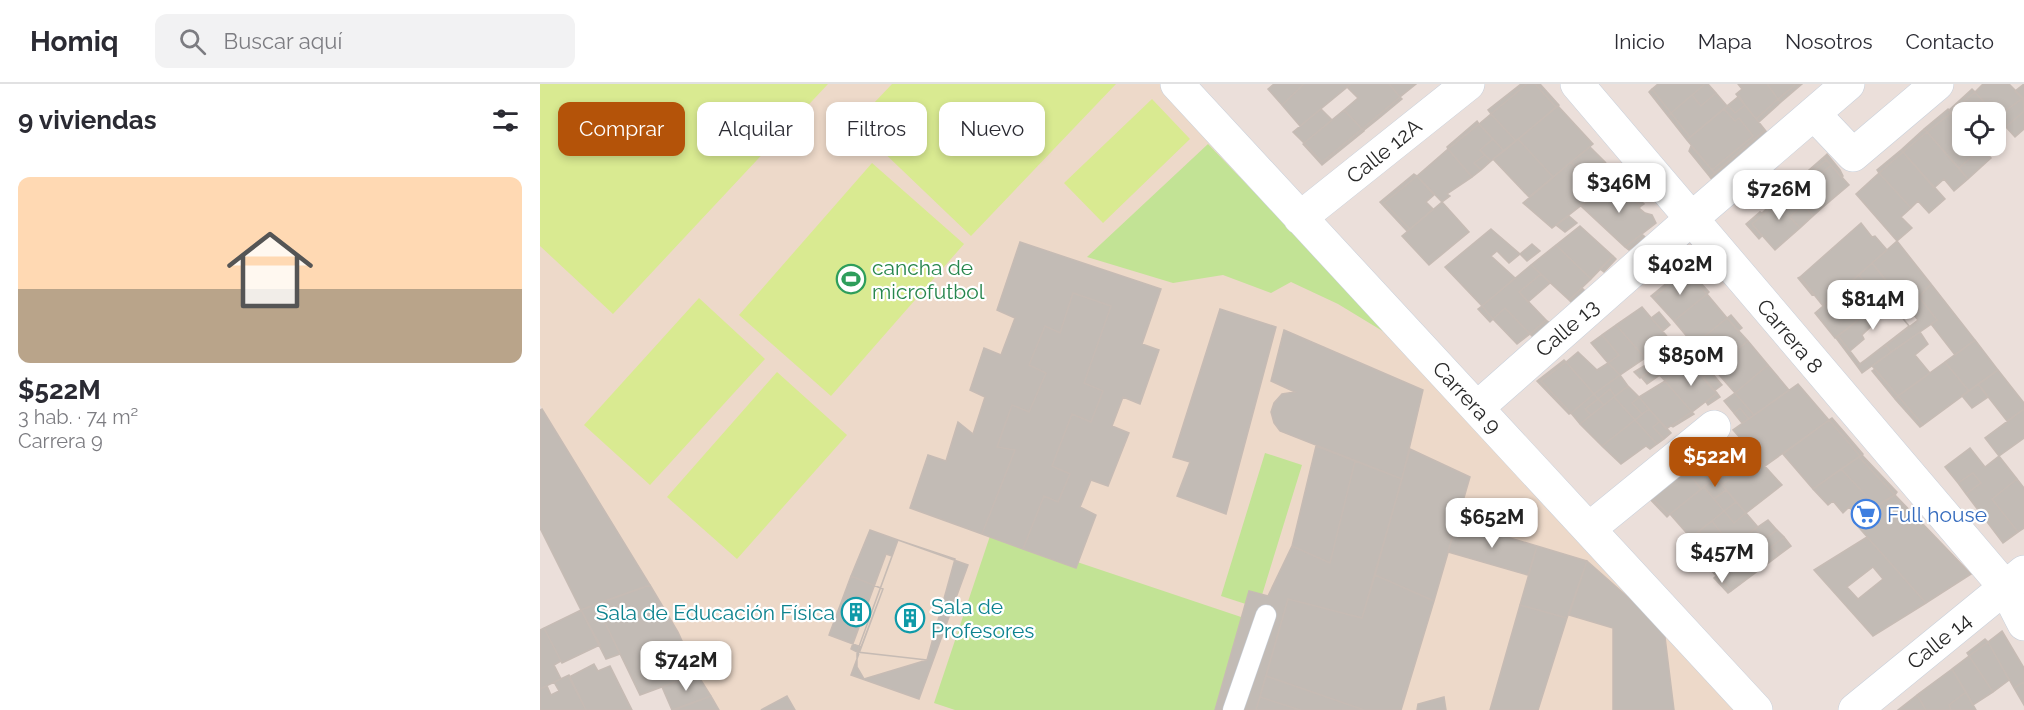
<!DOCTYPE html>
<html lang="es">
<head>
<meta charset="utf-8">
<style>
  :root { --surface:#fff; --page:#f2f2f3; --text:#2b2b33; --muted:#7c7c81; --line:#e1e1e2; --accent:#b45309 }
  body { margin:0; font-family:Raleway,sans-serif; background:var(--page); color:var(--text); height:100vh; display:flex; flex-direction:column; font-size:22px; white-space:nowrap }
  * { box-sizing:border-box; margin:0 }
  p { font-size:20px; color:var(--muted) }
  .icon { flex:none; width:33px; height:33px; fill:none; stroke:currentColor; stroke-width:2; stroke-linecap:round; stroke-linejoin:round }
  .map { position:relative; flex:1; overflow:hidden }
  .sheet { display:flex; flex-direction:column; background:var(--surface); width:540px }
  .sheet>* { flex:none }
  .top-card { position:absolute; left:18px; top:18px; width:570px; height:54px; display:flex; gap:12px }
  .controls { position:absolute; left:1412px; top:18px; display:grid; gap:12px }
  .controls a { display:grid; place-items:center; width:54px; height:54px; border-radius:12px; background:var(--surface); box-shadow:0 3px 9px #0003; font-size:30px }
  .price { position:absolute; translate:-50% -51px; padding:0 14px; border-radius:12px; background:#fff; color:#222; font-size:20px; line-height:39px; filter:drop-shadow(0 2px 3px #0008) }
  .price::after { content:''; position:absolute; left:50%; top:36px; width:18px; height:14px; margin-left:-9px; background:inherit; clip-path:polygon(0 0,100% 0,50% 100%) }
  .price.current { background:var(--accent); color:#fff }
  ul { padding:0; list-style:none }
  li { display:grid; align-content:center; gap:12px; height:318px; padding:0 18px }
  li+li { border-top:2px solid var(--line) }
  li span { display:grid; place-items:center; height:186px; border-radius:12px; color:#555 }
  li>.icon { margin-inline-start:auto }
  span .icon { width:108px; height:108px; fill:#fffc; stroke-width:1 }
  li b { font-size:26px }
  h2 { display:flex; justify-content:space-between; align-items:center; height:72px; padding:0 18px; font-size:26px }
  .tag { padding:0 21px; border-radius:12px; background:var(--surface); box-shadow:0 3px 9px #0003; font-size:21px; line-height:54px }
  .tag.current { background:var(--accent); color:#fff }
  header { display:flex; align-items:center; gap:36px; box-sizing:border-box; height:84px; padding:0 30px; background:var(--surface); border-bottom:2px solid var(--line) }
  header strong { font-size:28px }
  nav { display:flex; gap:33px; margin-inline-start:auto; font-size:21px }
  .search { width:420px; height:54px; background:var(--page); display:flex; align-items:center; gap:15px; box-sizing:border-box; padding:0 21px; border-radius:12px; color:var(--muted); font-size:22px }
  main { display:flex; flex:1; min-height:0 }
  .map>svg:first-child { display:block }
  .education { fill:#edd9c9 }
  .green { fill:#c2e395 }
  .pitch { fill:#d9ea91 }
  .building { fill:#c2bbb5; stroke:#c6bbb4; stroke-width:1.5; fill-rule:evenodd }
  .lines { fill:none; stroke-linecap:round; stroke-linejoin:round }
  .service-casing { stroke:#c8d0db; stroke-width:21 }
  .minor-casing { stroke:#c8d0db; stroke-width:34 }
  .service { stroke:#fff; stroke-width:20 }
  .minor { stroke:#fff; stroke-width:33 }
  .labels { text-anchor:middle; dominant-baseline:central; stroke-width:4.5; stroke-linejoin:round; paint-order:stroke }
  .street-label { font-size:21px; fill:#282828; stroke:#fff }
  .leisure-label { font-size:21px; fill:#27864d; stroke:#fff; text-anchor:start }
  .shop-label { font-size:21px; fill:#366cbe; stroke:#fff; text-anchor:start }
  .culture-label { font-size:21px; fill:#0d838f; stroke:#fff; text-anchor:start }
</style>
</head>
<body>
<header>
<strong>Homiq</strong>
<div class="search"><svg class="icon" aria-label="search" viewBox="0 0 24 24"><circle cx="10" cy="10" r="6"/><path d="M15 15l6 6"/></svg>Buscar aquí</div>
<nav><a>Inicio</a><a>Mapa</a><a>Nosotros</a><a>Contacto</a></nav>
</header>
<main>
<section class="sheet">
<h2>9 viviendas<svg class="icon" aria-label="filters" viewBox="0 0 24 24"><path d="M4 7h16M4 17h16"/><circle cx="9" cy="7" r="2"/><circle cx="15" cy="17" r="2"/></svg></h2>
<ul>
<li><span style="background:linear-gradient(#ffd9b3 60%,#b9a48a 0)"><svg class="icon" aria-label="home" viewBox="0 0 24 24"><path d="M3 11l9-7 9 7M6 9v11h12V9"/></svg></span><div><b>$522M</b><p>3 hab. · 74 m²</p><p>Carrera 9</p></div></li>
</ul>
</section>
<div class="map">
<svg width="1484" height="626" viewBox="0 0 1484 626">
  <rect width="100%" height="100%" fill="#ebdfda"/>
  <!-- education -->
  <path class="education" d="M 0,0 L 627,0 L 1208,626 L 179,626 L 157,590 L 138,548 L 0,321 Z"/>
  <!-- green -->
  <path class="green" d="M 668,60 L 854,254 L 798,220 L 751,198 L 731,209 L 683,191 L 633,199 L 547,173 Z
    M 725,369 L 762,381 L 718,524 L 681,512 Z
    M 451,449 L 713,537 L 684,626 L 415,626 L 394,619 Z"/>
  <!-- pitch -->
  <path class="pitch" d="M 0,0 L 288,0 L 73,230 L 0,162 Z
    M 352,0 L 576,0 L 431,152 L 314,40 Z
    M 612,15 L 650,55 L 563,139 L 524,99 Z
    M 332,79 L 424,160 L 291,312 L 199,231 Z
    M 159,214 L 225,275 L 110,401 L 44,341 Z
    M 237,288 L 307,351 L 197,475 L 127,413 Z"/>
  <!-- building -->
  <path class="building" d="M 734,0 L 764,0 L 742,21 L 728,5 Z
    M 764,0 L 811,0 L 760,42 L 742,21 Z
    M 811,0 L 849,0 L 860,13 L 822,45 L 804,26 L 818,14 L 807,3 Z
    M 849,0 L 876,0 L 860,13 Z
    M 981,0 L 987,0 L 951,30 L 948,26 Z
    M 987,0 L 995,0 L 1016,23 L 976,57 L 951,30 Z
    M 995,0 L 1000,0 L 1019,21 L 1016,23 Z
    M 1118,0 L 1165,0 L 1131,29 L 1112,5 Z
    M 1165,0 L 1168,0 L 1176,9 L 1161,22 L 1152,11 Z
    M 1198,0 L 1227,0 L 1238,15 L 1216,35 L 1196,10 L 1202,5 Z
    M 1227,0 L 1256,0 L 1238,15 Z
    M 1256,0 L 1262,0 L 1241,18 L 1238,15 Z
    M 1443,0 L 1469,0 L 1483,14 L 1457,33 L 1435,8 Z
    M 1484,0 L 1484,16 L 1475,7 Z
    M 1112,5 L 1131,29 L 1128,32 L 1109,8 Z
    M 1432,5 L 1435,8 L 1411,29 L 1409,26 Z
    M 1435,8 L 1453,28 L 1422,28 L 1422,41 L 1411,29 Z
    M 1176,9 L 1187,22 L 1150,53 L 1131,29 L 1152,11 L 1161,22 Z
    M 1199,12 L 1205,21 L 1195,29 L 1188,21 Z
    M 860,13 L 862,15 L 838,35 L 824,46 L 822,45 Z
    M 1483,14 L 1484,27 L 1466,43 L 1457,33 Z
    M 1238,15 L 1241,18 L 1219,38 L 1216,35 Z
    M 1188,21 L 1195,29 L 1205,21 L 1225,46 L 1175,89 L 1172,86 L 1213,52 L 1199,34 L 1195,37 L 1184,25 Z
    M 1018,22 L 1053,60 L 1013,93 L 978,55 Z
    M 781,25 L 792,36 L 764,59 L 753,48 Z
    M 1184,25 L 1195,37 L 1199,34 L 1213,52 L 1172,86 L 1147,56 Z
    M 1408,25 L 1411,29 L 1387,48 L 1384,45 Z
    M 804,26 L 822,45 L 782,78 L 764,59 Z
    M 1484,27 L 1484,45 L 1475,53 L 1466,43 Z
    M 1131,29 L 1150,53 L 1147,56 L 1128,32 Z
    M 1411,29 L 1422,41 L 1422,62 L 1440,62 L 1442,64 L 1419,84 L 1387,48 Z
    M 951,30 L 976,57 L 964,67 L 939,40 Z
    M 1455,31 L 1466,43 L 1455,53 Z
    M 937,37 L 939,40 L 908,65 L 907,63 Z
    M 939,40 L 953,55 L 940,66 L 945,71 L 934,79 L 941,86 L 932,93 L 908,65 Z
    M 822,45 L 824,47 L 782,81 L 763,60 L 764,59 L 782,78 Z
    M 1384,45 L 1387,48 L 1363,68 L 1361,66 Z
    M 1225,46 L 1229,51 L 1173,97 L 1170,93 Z
    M 1387,48 L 1428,95 L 1414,107 L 1404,95 L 1394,104 L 1363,68 Z
    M 953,55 L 964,67 L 951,77 L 940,66 Z
    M 978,55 L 1013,93 L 989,113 L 953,75 Z
    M 1151,62 L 1175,89 L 1170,93 L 1149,67 Z
    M 1050,63 L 1065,78 L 1046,94 L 1031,78 Z
    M 1442,64 L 1451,74 L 1428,95 L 1419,84 Z
    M 908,65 L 932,93 L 907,110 L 910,112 L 902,118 L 877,92 Z
    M 1361,66 L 1363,68 L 1339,89 L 1337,86 Z
    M 1363,68 L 1405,115 L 1389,129 L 1378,117 L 1371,124 L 1339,89 Z
    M 1287,70 L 1300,86 L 1303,92 L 1302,94 L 1284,73 Z
    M 945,71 L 951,77 L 941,86 L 934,79 Z
    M 1284,73 L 1286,76 L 1270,90 L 1268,87 Z
    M 1286,76 L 1291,81 L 1255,112 L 1251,107 Z
    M 1031,78 L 1046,94 L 1065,78 L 1078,93 L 1012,144 L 983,119 Z
    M 1291,81 L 1309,101 L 1283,123 L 1276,115 L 1266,124 L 1255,112 Z
    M 1339,89 L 1371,124 L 1361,133 L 1372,144 L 1357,157 L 1316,110 Z
    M 874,90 L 877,92 L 844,119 L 870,145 L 867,147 L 840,118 Z
    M 877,92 L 894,111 L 886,118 L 893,125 L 870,145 L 844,119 Z
    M 1262,92 L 1264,95 L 1251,107 L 1248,104 Z
    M 1077,94 L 1104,120 L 1101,122 L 1074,97 Z
    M 1074,97 L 1101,122 L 1099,124 L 1105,129 L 1112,131 L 1116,139 L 1085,163 L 1041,122 Z
    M 1248,104 L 1251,107 L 1212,140 L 1222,152 L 1219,155 L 1206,140 L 1220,128 L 1222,129 Z
    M 1251,107 L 1263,121 L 1250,133 L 1260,144 L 1235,166 L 1212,140 Z
    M 1276,115 L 1283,123 L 1273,132 L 1266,124 Z
    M 902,118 L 929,148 L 889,181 L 862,152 Z
    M 1263,121 L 1273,132 L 1260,144 L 1250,133 Z
    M 1029,132 L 1037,139 L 1025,148 L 1016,141 Z
    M 1321,139 L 1332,153 L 1335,152 L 1347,166 L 1283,222 L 1260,193 Z
    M 1040,142 L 1073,172 L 1051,195 L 1016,161 Z
    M 951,145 L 980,170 L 969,179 L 957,167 L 951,172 L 975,194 L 942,222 L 905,183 Z
    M 1102,150 L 1105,153 L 1089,166 L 1085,163 Z
    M 1357,157 L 1391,200 L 1379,213 L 1397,236 L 1351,268 L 1346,261 L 1378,236 L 1332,179 Z
    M 480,158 L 621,205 L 602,260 L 619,266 L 600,320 L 583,313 L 572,342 L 589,349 L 568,402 L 551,396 L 540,423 L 556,431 L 536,484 L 483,465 L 504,412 L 518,418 L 530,390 L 512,382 L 532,330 L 551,338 L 563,307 L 544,299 L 571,222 L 533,209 L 520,249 L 505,242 L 489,281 L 506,289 L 489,328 L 472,321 L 457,363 L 475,366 L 442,450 L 370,424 L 388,371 L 406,377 L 418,338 L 433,350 L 445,313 L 430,306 L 444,264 L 461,271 L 475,234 L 457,226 Z
    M 992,160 L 1000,167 L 987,177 L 980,170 Z
    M 1016,161 L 1051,195 L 1029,216 L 991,181 Z
    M 1073,172 L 1076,175 L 1064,188 L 1060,185 Z
    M 1332,179 L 1350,202 L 1340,210 L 1334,202 L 1330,206 L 1319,191 Z
    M 991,181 L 1001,190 L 979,208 L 1006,236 L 990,250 L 965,224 L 953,235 L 942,222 Z
    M 1146,183 L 1169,208 L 1167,210 L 1146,187 L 1113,214 L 1111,212 Z
    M 1146,187 L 1167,210 L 1134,237 L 1113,214 Z
    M 1001,190 L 1010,199 L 988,218 L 979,208 Z
    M 1319,191 L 1330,206 L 1334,202 L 1340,210 L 1350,202 L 1354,208 L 1295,254 L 1275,229 Z
    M 1260,193 L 1274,210 L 1272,211 L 1258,194 Z
    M 1391,200 L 1435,256 L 1415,271 L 1391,240 L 1397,236 L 1379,213 Z
    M 1042,204 L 1045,207 L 1032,219 L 1029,216 Z
    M 533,209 L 571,222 L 544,299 L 563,307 L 551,338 L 532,330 L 512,382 L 530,390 L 518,418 L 504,412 L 483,465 L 442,450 L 475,366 L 457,363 L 472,321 L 489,328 L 506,289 L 489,281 L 505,242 L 520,249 Z
    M 1167,210 L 1187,234 L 1154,261 L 1134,237 Z
    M 1346,214 L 1369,242 L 1320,280 L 1310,267 L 1324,255 L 1322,251 L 1339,235 L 1332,226 Z
    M 1346,214 L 1369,242 L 1320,280 L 1298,252 Z
    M 942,222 L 953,235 L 950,238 L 938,225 Z
    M 1102,223 L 1131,257 L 1105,274 L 1076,241 Z
    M 965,224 L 990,250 L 977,260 L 953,235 Z
    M 680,225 L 736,243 L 686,430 L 637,412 L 650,378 L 633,373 Z
    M 1119,228 L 1130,241 L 1123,247 L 1111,234 Z
    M 1191,231 L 1202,244 L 1198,247 L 1187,234 Z
    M 1187,234 L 1208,257 L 1175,284 L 1154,261 Z
    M 1006,236 L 1010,239 L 993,253 L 990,250 Z
    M 1076,241 L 1105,274 L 1080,291 L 1068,279 L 1079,271 L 1062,251 Z
    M 744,246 L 883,306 L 862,395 L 740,347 L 734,339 L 731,328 L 734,319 L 742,310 L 755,308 L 731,297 Z
    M 1380,248 L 1388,260 L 1375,271 L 1390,289 L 1358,312 L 1332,282 Z
    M 1062,251 L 1079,271 L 1068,279 L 1051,259 Z
    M 1298,252 L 1320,280 L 1317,282 L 1296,254 Z
    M 1435,256 L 1458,286 L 1429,307 L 1405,278 Z
    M 1131,257 L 1139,266 L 1127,276 L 1121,269 L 1108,278 L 1105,274 Z
    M 1208,257 L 1228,281 L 1195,309 L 1174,285 Z
    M 1346,261 L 1351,268 L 1322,289 L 1317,282 Z
    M 1139,266 L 1149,278 L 1137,287 L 1127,276 Z
    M 1038,268 L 1057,286 L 1068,279 L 1080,291 L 1054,310 L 1026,278 Z
    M 1121,269 L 1127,276 L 1114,285 L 1108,278 Z
    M 1161,269 L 1175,284 L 1163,294 L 1150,279 Z
    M 1024,276 L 1026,278 L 1001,297 L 1031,329 L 1029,330 L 997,297 Z
    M 1127,276 L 1137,287 L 1125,297 L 1114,285 Z
    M 1026,278 L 1054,310 L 1031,329 L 1001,297 Z
    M 1149,278 L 1177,309 L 1152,328 L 1125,297 Z
    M 1405,278 L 1429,307 L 1383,341 L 1358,312 Z
    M 1109,279 L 1114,285 L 1100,294 L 1094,288 Z
    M 1228,281 L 1249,306 L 1214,331 L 1195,309 Z
    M 1114,285 L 1120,291 L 1107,300 L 1101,293 Z
    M 1335,285 L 1358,312 L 1355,315 L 1332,287 Z
    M 1458,286 L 1484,319 L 1484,325 L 1467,337 L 1438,300 Z
    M 1171,288 L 1182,301 L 1174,307 L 1163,294 Z
    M 1080,291 L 1088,302 L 1075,312 L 1070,305 L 1058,315 L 1054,310 Z
    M 1125,297 L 1152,328 L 1126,345 L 1099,313 Z
    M 1258,300 L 1289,336 L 1225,382 L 1193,346 Z
    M 1438,300 L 1448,313 L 1432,324 L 1422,312 Z
    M 1088,302 L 1099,313 L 1092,319 L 1102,330 L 1095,336 L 1074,313 Z
    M 1070,305 L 1075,312 L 1064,321 L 1058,315 Z
    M 1177,309 L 1180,313 L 1168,321 L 1166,318 Z
    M 1195,309 L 1214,331 L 1209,335 L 1200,324 L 1194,329 L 1184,317 Z
    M 1054,310 L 1058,315 L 1045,325 L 1051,331 L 1040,340 L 1031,329 Z
    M 1358,312 L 1383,341 L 1380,343 L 1355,315 Z
    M 1074,313 L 1095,336 L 1062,362 L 1040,340 Z
    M 1099,313 L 1109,325 L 1102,330 L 1092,319 Z
    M 1058,315 L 1064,321 L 1051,331 L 1045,325 Z
    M 1200,324 L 1209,335 L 1202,339 L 1194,329 Z
    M 2,325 L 110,501 L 41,526 L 0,444 L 0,326 Z
    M 1109,325 L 1120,337 L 1113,343 L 1124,355 L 1117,360 L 1095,336 Z
    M 1484,325 L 1484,354 L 1459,372 L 1445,354 Z
    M 1152,328 L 1154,330 L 1133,343 L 1131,342 Z
    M 1292,334 L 1305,349 L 1323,370 L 1320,372 L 1289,336 Z
    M 1095,336 L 1117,360 L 1110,365 L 1106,362 L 1081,380 L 1062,362 Z
    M 1289,336 L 1320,372 L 1273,405 L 1243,370 Z
    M 1120,337 L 1131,349 L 1124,355 L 1113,343 Z
    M 1202,357 L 1242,401 L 1206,429 L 1182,401 L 1197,390 L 1182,373 Z
    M 776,362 L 815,377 L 790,479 L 752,462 Z
    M 1430,364 L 1445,383 L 1459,372 L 1477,395 L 1452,415 L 1478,448 L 1463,459 L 1426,410 L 1441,399 L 1433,389 L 1418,399 L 1405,383 Z
    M 870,365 L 930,393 L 894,517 L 835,491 Z
    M 1322,371 L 1357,408 L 1355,411 L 1319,373 Z
    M 1152,373 L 1161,376 L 1176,393 L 1161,405 L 1142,381 Z
    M 1182,373 L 1197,390 L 1182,401 L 1167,384 Z
    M 1319,373 L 1355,411 L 1336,422 L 1301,385 Z
    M 815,377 L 862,395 L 822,534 L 748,515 L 716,626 L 675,626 L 709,507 L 728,512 L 752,462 L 790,479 Z
    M 1142,381 L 1161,405 L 1129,431 L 1107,409 Z
    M 1301,385 L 1336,422 L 1319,433 L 1309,423 L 1303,429 L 1293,417 L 1288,421 L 1273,405 Z
    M 1433,389 L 1441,399 L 1426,410 L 1418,399 Z
    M 1176,393 L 1186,406 L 1174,415 L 1164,403 Z
    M 1477,395 L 1484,404 L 1484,444 L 1478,448 L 1452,415 Z
    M 1164,403 L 1184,427 L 1151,454 L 1130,430 Z
    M 1186,406 L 1196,418 L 1184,427 L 1174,415 Z
    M 1107,409 L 1129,431 L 1127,433 L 1105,410 Z
    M 1355,411 L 1431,490 L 1386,519 L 1313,437 Z
    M 1196,418 L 1206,429 L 1194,439 L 1184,427 Z
    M 1184,427 L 1194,439 L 1206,429 L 1218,443 L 1167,479 L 1146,457 L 1159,447 L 1170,461 L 1183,451 L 1172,437 Z
    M 1228,436 L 1237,446 L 1224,455 L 1215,445 Z
    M 1172,437 L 1183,451 L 1170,461 L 1159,447 Z
    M 917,438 L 997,462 L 988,491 L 908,468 Z
    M 1215,445 L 1224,455 L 1237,446 L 1244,453 L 1231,463 L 1239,471 L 1191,507 L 1165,480 Z
    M 330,446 L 428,481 L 379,615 L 311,591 L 343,505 L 311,492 Z
    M 1244,453 L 1251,462 L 1239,471 L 1231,463 Z
    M 1327,453 L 1386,519 L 1333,552 L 1274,486 ZM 1333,483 L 1343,495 L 1318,515 L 1307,503 Z
    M 358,456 L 415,475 L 387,576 L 317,568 Z
    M 1146,457 L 1167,479 L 1162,482 L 1142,460 Z
    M 997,462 L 1047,477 L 1027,534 L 980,521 Z
    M 346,470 L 352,472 L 317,568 L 311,565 Z
    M 1047,477 L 1124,545 L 1134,626 L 1073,626 L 1073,544 L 1029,531 Z
    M 835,491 L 894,517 L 861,626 L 824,626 L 726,592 L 748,515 L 822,534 Z
    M 1177,491 L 1191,507 L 1188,509 L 1174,494 Z
    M 311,492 L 343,505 L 321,563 L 289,551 Z
    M 110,501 L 138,548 L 157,590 L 100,611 L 56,520 Z
    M 56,520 L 80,570 L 66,575 L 41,526 Z
    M 980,521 L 1027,534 L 998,626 L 950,626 Z
    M 41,526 L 60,561 L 22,579 L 4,544 Z
    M 4,544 L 21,577 L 14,581 L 21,595 L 0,605 L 0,546 Z
    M 1462,547 L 1484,584 L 1484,598 L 1474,604 L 1448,558 Z
    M 1445,555 L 1448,558 L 1429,572 L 1427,569 Z
    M 1448,558 L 1469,596 L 1453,608 L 1429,572 Z
    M 317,568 L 387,576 L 324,595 L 317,583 Z
    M 1429,572 L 1453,608 L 1433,621 L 1412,585 Z
    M 54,580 L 58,587 L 70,582 L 92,626 L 46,626 L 29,593 Z
    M 1412,585 L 1426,608 L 1409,621 L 1411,626 L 1386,626 L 1377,611 Z
    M 157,590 L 171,612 L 132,626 L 122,603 Z
    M 29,591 L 46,626 L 0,626 L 0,605 L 7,602 L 11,611 L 19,607 L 14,598 Z
    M 726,592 L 824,626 L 760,626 L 720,613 Z
    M 1484,598 L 1484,621 L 1474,604 Z
    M 1426,608 L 1436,626 L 1411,626 L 1409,621 Z
    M 1377,611 L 1386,626 L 1358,626 Z
    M 171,612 L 179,626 L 134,626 Z
    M 247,612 L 255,626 L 221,626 Z
    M 720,613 L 760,626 L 716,626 Z
    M 904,613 L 906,626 L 877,626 L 878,620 Z"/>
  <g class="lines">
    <!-- service casing -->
    <g class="service-casing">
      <path id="service" d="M 693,626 L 726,531"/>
    </g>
    <!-- minor casing -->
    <g class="minor-casing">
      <path id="minor" d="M 637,0 L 1216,626
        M 1037,0 L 1465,503 L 1484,540
        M 1274,30 L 1313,71 L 1397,0
        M 760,134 L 928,0
        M 937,324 L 1151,135 L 1308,0
        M 1049,445 L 1174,343
        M 1315,626 L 1484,488"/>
    </g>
    <!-- service -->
    <use href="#service" class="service"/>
    <!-- minor -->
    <use href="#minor" class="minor"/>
  </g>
  <!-- icons -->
  <defs>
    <g id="stadium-ring" transform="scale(1.5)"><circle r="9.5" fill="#fff" stroke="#2e9e5b" stroke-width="1.5"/><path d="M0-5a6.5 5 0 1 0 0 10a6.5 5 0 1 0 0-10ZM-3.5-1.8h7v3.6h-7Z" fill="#2e9e5b"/></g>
    <g id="supermarket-ring" transform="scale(1.5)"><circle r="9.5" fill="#fff" stroke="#3f7fe0" stroke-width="1.5"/><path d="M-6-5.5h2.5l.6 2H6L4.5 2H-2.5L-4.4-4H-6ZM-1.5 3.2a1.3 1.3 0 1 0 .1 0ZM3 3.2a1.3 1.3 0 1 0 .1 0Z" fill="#3f7fe0"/></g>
    <g id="building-ring" transform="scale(1.5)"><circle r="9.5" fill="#fff" stroke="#0f9aa8" stroke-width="1.5"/><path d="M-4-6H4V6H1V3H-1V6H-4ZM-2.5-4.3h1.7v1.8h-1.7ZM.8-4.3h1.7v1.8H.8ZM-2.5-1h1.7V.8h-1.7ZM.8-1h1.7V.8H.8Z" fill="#0f9aa8"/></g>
  </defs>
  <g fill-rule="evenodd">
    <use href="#stadium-ring" x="311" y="195"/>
    <use href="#supermarket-ring" x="1326" y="430"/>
    <use href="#building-ring" x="316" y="528"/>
    <use href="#building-ring" x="370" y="534"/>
  </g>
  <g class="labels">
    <!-- street labels -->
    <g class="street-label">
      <text transform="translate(844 67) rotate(-39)">Calle 12A</text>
      <text transform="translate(1027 244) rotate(-41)">Calle 13</text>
      <text transform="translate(1250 252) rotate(50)">Carrera 8</text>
      <text transform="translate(927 313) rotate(47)">Carrera 9</text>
      <text transform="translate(1399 557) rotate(-39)">Calle 14</text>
    </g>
    <!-- leisure labels -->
    <g class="leisure-label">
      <text x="332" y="183">cancha de<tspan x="332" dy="24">microfutbol</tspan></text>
    </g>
    <!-- shop labels -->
    <g class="shop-label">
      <text x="1347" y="430">Full house</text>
    </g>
    <!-- culture labels -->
    <g class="culture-label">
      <text x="391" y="522">Sala de<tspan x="391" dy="24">Profesores</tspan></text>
      <text x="295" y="528" text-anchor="end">Sala de Educación Física</text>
    </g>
  </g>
</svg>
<div class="controls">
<a><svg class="icon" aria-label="locate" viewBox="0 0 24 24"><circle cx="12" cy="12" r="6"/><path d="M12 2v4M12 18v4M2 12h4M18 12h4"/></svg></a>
</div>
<b class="price" style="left:1079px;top:130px">$346M</b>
<b class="price" style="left:1239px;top:137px">$726M</b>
<b class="price" style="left:1140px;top:212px">$402M</b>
<b class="price" style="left:1333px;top:247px">$814M</b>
<b class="price" style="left:1151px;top:303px">$850M</b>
<b class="price current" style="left:1175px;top:404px">$522M</b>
<b class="price" style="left:952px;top:465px">$652M</b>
<b class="price" style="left:1182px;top:500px">$457M</b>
<b class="price" style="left:146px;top:608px">$742M</b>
<div class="top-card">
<a class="tag current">Comprar</a>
<a class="tag">Alquilar</a>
<a class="tag">Filtros</a>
<a class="tag">Nuevo</a>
</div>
</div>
</main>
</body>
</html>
